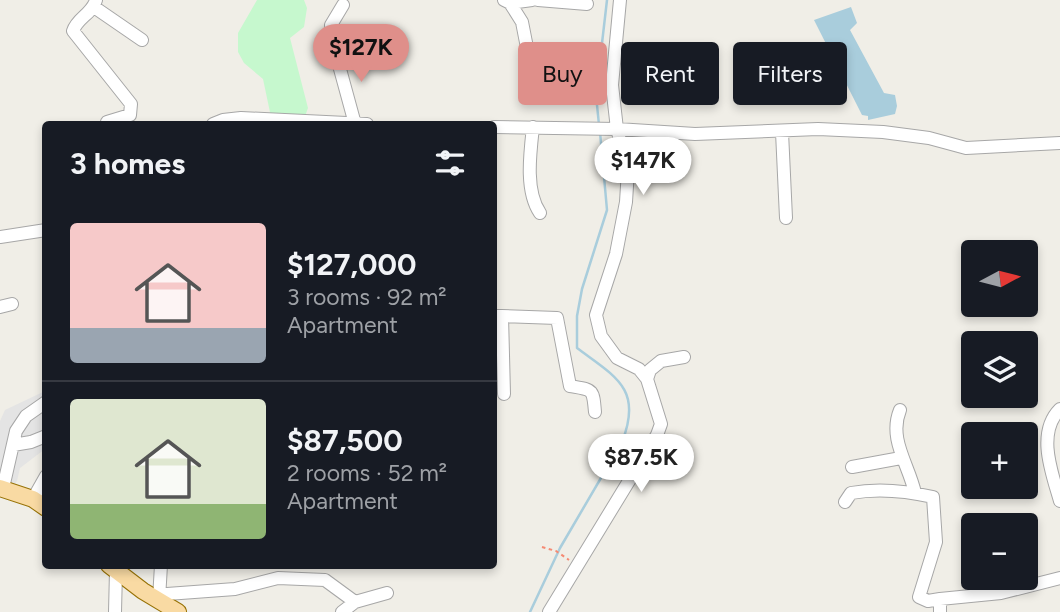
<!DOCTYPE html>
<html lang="en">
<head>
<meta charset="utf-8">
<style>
  :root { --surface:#171b24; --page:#20242c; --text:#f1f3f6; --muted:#9ea1a6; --line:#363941; --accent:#df8f8a }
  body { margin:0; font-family:Figtree,sans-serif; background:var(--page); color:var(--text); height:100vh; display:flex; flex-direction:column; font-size:26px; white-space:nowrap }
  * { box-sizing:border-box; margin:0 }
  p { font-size:23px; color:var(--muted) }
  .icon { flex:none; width:38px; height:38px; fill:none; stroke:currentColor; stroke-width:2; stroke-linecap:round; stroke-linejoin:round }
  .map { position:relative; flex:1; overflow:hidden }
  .panel { position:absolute; left:42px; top:121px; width:455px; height:448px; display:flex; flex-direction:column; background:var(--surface); border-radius:7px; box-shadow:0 4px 10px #0003 }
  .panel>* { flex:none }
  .banner { position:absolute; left:518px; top:42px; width:436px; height:63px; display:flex; gap:14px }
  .needle { width:46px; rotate:83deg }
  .tools { position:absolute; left:961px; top:240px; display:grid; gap:14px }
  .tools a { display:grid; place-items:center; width:77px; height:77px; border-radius:7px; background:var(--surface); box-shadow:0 4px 10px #0003; font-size:35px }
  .price { position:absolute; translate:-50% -60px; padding:0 16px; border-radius:24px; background:#fff; color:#222; font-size:23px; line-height:46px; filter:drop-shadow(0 2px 4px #0008) }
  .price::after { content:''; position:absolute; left:50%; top:42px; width:21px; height:16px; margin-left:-10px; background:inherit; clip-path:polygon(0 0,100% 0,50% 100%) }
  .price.on { background:var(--accent); color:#111 }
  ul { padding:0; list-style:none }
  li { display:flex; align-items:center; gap:21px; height:175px; padding:0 28px }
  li+li { border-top:2px solid var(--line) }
  li span { display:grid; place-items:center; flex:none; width:196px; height:140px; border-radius:7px; color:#555 }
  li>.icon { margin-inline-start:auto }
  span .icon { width:84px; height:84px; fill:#fffc; stroke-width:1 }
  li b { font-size:30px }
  h2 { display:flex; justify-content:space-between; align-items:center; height:84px; padding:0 28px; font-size:30px }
  .tag { padding:0 24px; border-radius:7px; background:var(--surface); box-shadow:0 4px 10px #0003; font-size:24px; line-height:63px }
  .tag.on { background:var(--accent); color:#111 }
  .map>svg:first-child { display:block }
  .park { fill:#c6f8ce }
  .parking { fill:#e4e4e4 }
  .water { fill:#a9cddc }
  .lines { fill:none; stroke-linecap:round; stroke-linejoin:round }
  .stream { stroke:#a9cddc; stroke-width:2.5 }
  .minor-casing { stroke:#a7a7a7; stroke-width:14 }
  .major-casing { stroke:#977205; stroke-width:18 }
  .path { stroke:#f58a73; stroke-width:2; stroke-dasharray:3.5 3.5; stroke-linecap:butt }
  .minor { stroke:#fff; stroke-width:12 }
  .major { stroke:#f9daa3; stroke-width:16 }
</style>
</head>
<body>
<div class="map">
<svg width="1060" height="612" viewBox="0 0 1060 612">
  <rect width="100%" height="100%" fill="#f0eee7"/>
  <!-- park -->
  <path class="park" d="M 257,0 L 304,0 L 307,8 L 304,27 L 290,38 L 308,108 L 304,119 L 271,117 L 263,79 L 244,63 L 238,52 L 238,33 Z"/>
  <!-- parking -->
  <path class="parking" d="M 45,391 L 45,449 L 20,468 L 17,481 L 12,488 L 0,484 L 0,421 L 5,410 Z"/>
  <!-- water -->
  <path class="water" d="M 851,7 L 857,23 L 850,30 L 884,93 L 895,95 L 897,106 L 895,114 L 868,120 L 868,116 L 862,115 L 814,20 Z"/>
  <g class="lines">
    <!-- stream -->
    <path class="stream" d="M 599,125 L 596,95 L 607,0
      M 530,612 L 560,548 L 622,442 C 643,389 616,377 577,348 L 577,316 L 582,289 L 607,210 L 600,132"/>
    <!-- minor casing -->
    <g class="minor-casing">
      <path id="minor" d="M 96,0 C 92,14 77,18 73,31 L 131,104 L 130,115 L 107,122 L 108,124
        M 504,0 L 510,3 L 532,0
        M 538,0 L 587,4
        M 620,0 L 612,85 L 617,129 L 628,170 L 626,202 L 616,254 L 596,315 L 601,336 L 617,358 L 639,369 L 647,379
        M 510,3 L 522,22 L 531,68
        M 94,7 L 142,40
        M 349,37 L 334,47 L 355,124
        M 334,47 L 331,25 L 343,5
        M 213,124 L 223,120 L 241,118 L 367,124
        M 494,127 L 617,129 L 695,134 L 818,129 L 883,132 L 929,138 L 966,148 L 1060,143
        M 533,127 C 530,154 525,191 540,213
        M 782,132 L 786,218
        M 0,237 L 46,230
        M 0,307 L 12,304
        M 497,316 L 502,316 L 504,394
        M 502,316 L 557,318 L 570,386 C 593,390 593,388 595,412
        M 1060,409 C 1036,433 1052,473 1060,501
        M 900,410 C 888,439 909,465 915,493
        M 13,445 L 31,442 L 46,436
        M 852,467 L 901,458
        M 3,488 L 16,431 L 26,416 L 46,402
        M 33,499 L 46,476
        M 845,502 L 851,493 C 877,488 907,491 933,497 L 936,542 L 919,597 L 928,601 L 940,599
        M 159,599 L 167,594 L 235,589 L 278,578 L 325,580 L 355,602 L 387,593
        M 159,599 L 161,565
        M 115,612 L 116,571
        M 342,612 L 355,602
        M 549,612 L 657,435 L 661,424 L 647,379 L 650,370 L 661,361 L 684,357
        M 940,612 L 940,599 L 1001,593 L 1060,578"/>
    </g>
    <!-- major casing -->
    <g class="major-casing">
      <path id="major" d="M 0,488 L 33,499 L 46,508
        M 109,565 L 143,591 L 178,612"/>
    </g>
    <!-- path -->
    <path class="path" d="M 542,547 L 556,551 L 569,560"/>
    <!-- minor -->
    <use href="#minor" class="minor"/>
    <!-- major -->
    <use href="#major" class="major"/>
  </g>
</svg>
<div class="tools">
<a><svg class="needle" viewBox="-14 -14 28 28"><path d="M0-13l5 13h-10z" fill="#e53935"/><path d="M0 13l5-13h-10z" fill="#9ea1a6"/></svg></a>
<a><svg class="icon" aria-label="layers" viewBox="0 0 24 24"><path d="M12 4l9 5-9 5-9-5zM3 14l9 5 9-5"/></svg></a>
<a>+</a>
<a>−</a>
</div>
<b class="price on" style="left:361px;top:84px">$127K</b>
<b class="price" style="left:643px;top:197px">$147K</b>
<b class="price" style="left:641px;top:494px">$87.5K</b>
<div class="banner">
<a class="tag on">Buy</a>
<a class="tag">Rent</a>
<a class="tag">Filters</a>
</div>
<section class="panel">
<h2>3 homes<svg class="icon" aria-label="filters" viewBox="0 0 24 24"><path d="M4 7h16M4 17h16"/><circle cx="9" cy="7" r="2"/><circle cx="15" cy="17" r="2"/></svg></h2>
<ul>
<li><span style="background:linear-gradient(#f6c9c9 75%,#9aa5b1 0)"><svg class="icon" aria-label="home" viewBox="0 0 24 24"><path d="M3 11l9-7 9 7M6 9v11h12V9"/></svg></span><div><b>$127,000</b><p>3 rooms · 92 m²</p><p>Apartment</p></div></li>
<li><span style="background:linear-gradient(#dfe7d0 75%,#8fb573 0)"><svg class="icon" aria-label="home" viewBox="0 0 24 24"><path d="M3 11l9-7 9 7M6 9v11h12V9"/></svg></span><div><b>$87,500</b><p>2 rooms · 52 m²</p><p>Apartment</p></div></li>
</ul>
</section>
</div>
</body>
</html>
